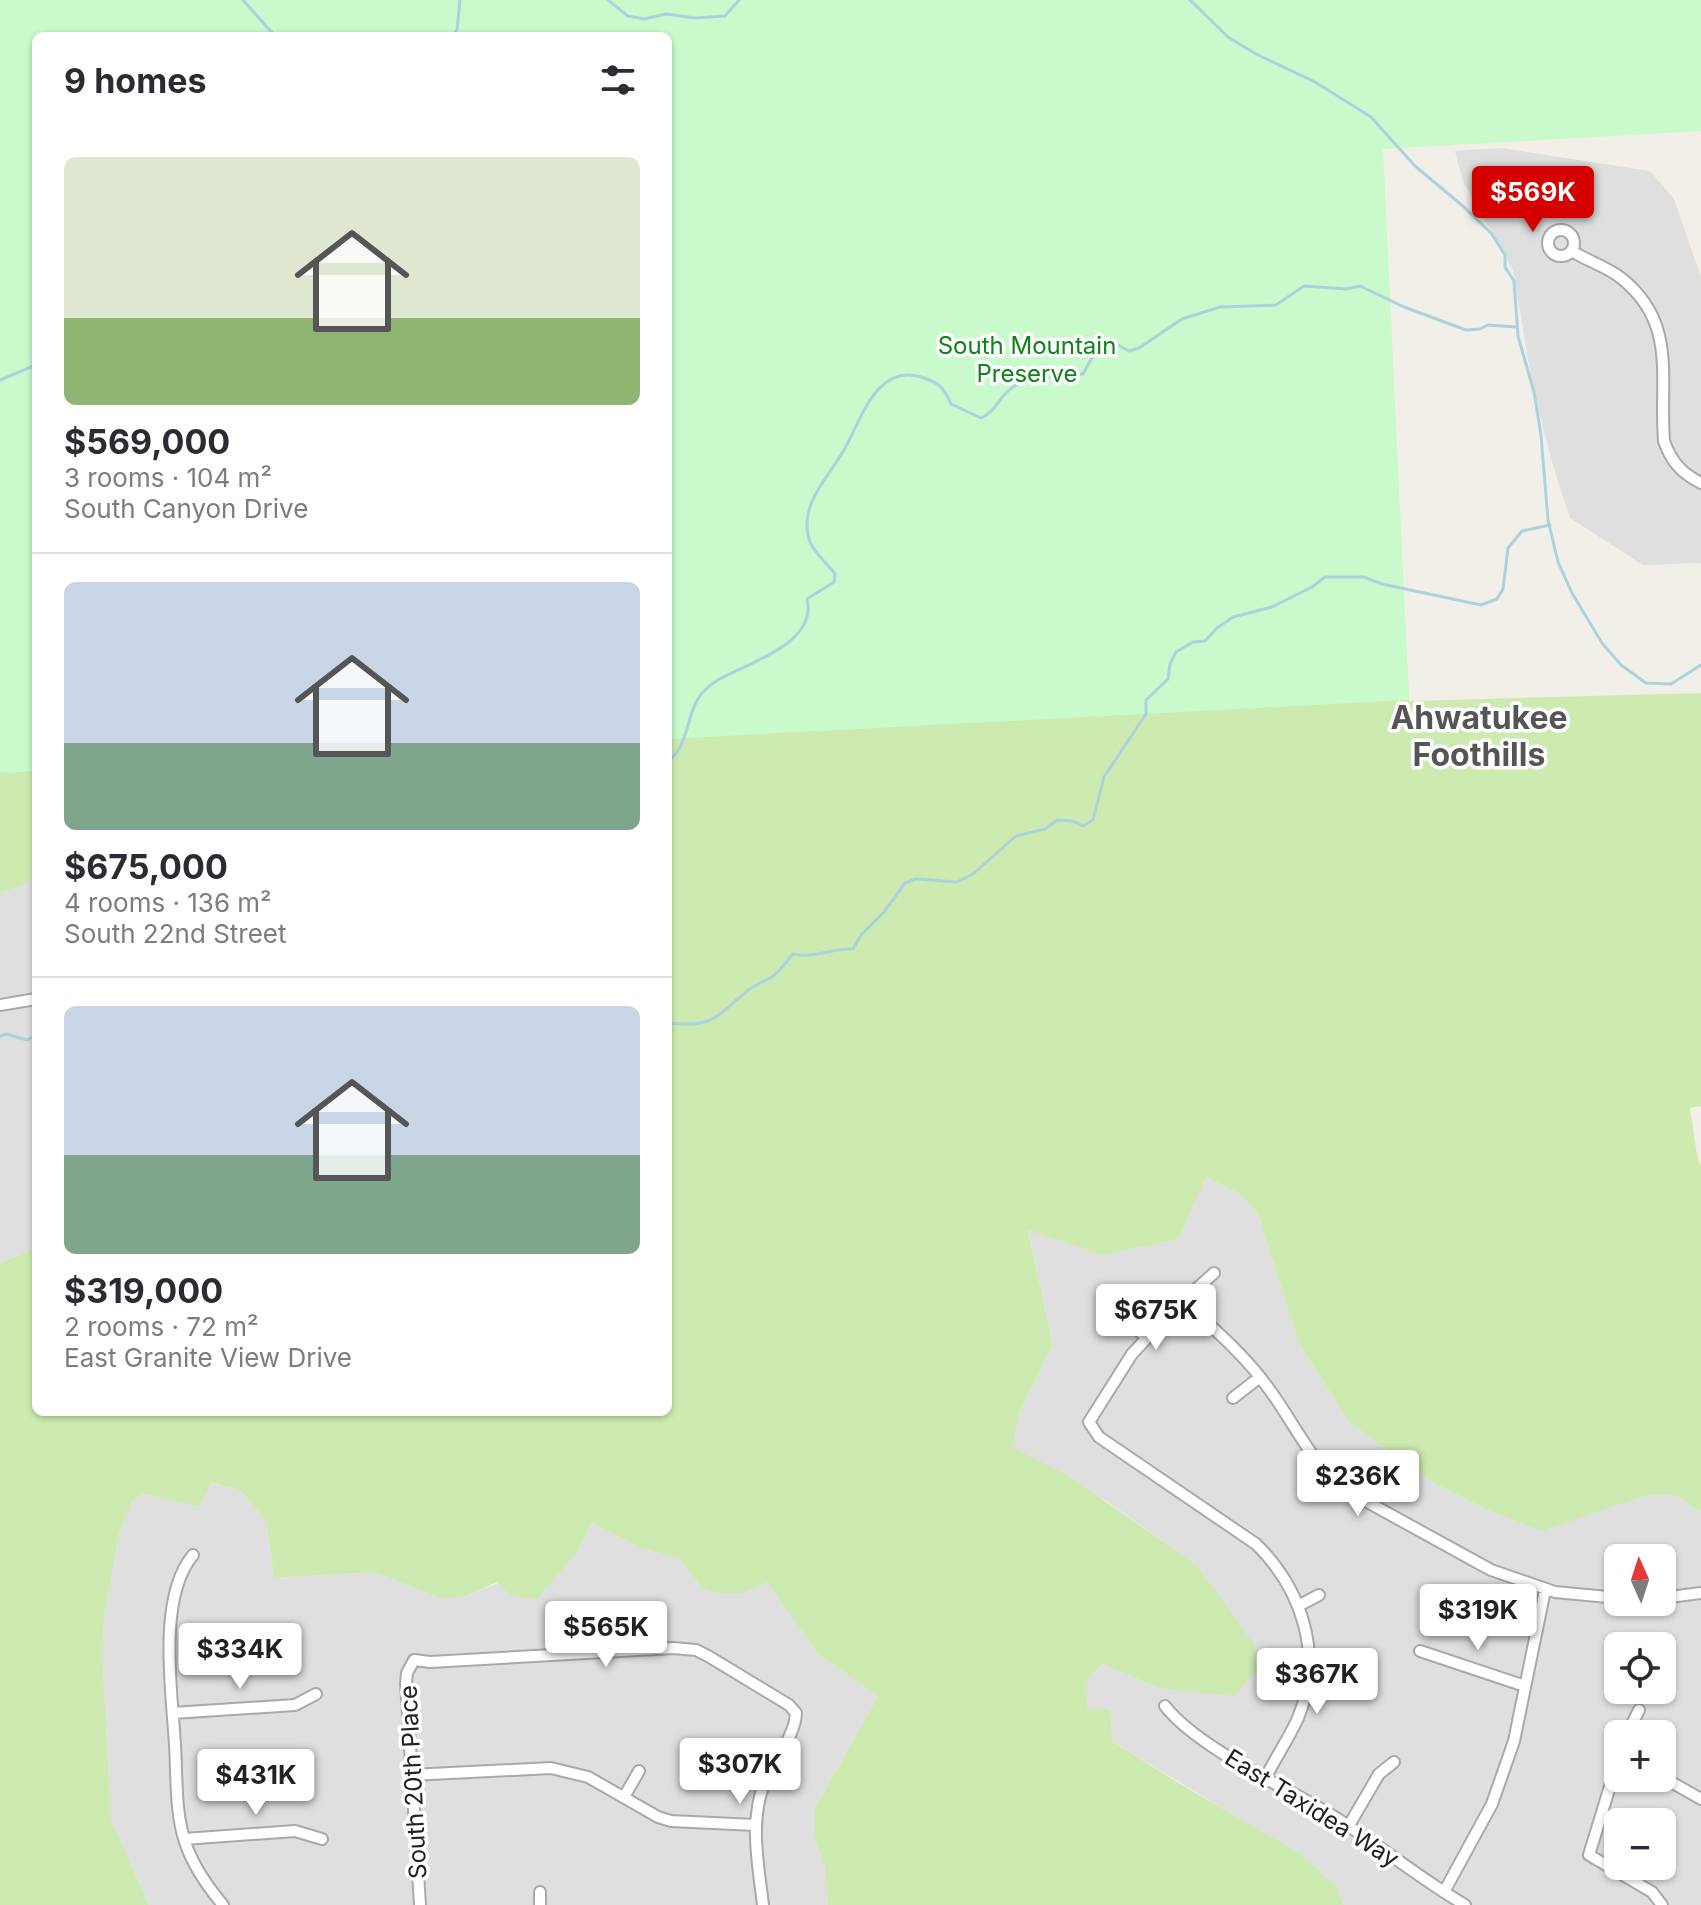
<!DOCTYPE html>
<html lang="en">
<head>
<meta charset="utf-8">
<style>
  :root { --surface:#fff; --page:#f7f7f7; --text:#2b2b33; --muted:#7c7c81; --line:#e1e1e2; --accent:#d40000 }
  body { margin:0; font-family:Inter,sans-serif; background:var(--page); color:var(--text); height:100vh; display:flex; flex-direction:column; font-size:30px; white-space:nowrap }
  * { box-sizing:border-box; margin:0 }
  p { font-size:26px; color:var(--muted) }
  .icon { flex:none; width:44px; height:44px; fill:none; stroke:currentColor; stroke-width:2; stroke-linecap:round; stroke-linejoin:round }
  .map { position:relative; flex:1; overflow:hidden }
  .side { position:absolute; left:32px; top:32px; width:640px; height:1384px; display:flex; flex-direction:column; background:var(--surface); border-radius:12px; box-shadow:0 2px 6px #0004 }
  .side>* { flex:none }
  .needle { width:52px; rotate:357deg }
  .fabs { position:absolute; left:1604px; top:1544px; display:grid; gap:16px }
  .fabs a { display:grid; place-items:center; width:72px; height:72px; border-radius:12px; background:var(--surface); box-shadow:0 2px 6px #0004; font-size:40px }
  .price { position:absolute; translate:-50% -68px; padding:0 18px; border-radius:8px; background:#fff; color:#222; font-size:26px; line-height:52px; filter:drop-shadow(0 2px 4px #0008) }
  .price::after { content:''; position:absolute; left:50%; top:48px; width:24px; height:18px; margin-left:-12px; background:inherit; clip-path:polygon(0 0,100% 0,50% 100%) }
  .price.selected { background:var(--accent); color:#fff }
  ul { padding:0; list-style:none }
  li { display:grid; align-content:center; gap:16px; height:424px; padding:0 32px }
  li+li { border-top:2px solid var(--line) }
  li span { display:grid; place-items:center; height:248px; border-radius:12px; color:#555 }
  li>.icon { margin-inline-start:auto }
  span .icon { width:144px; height:144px; fill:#fffc; stroke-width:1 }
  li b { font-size:34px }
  h2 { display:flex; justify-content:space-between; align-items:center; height:96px; padding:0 32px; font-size:34px }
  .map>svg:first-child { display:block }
  .residential { fill:#e0dfdf; fill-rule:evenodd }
  .grass { fill:#cdebb0 }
  .park { fill:#c8facc }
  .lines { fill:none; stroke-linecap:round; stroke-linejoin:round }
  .stream { stroke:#aad3df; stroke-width:3 }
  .street-casing { stroke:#a9a9a9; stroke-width:14 }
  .street { stroke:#fff; stroke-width:10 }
  .labels { text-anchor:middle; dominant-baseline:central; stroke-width:7; stroke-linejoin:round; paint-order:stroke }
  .park-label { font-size:24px; fill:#0c8416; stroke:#fff }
  .street-label { font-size:24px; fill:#222; stroke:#fff }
  .district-label { font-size:32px; font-weight:bold; fill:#555; stroke:#fff }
</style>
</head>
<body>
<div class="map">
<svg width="1701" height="1905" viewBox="0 0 1701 1905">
  <rect width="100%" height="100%" fill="#f2efe9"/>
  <!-- residential -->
  <path class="residential" d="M 1501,148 L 1650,171 L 1674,199 L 1701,277 L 1701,563 L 1643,565 L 1570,518 L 1554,469 L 1533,388 L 1513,270 L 1463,182 L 1455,151 Z
    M 36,876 L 36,1248 L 0,1263 L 0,893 L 21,886 Z
    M 1206,1177 L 1241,1195 L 1258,1214 L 1299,1344 L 1350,1423 L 1436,1484 L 1485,1509 L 1542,1530 L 1647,1495 L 1675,1495 L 1701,1512 L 1701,1905 L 1343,1905 L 1337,1888 L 1230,1813 L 1112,1741 L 1088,1710 L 1086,1680 L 1103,1664 L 1158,1688 L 1196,1564 L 1106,1501 L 1013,1448 L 1018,1415 L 1053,1345 L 1028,1229 L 1103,1255 L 1179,1239 ZM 1618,1558 L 1662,1558 L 1662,1602 L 1618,1602 ZM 1618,1646 L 1662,1646 L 1662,1690 L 1618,1690 ZM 1618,1734 L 1662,1734 L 1662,1778 L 1618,1778 ZM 1618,1822 L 1662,1822 L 1662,1866 L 1618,1866 Z
    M 210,1483 L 240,1490 L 266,1521 L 274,1578 L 375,1572 L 442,1599 L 466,1596 L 578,1551 L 592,1523 L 643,1549 L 679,1558 L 700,1586 L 743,1593 L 767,1581 L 819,1655 L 878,1696 L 815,1808 L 815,1838 L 824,1865 L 828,1905 L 149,1905 L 111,1819 L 102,1648 L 105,1612 L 119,1534 L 132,1501 L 143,1494 L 199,1507 Z"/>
  <!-- grass -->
  <path class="grass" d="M 0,0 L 1701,0 L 1381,148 L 1409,701 L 1701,693 L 1701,1106 L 1690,1108 L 1697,1155 L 1701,1167 L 1701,1512 L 1675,1495 L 1647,1495 L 1542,1531 L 1485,1509 L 1436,1484 L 1350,1423 L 1299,1344 L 1258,1214 L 1241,1195 L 1206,1177 L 1179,1239 L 1103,1255 L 1028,1230 L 1053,1345 L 1018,1415 L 1013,1448 L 1064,1473 L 1196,1564 L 1254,1644 L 1258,1668 L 1234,1696 L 1158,1688 L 1103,1664 L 1086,1680 L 1088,1710 L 1110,1709 L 1112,1741 L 1182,1785 L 1302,1855 L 1337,1888 L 1343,1905 L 828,1905 L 824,1865 L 815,1838 L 815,1808 L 878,1696 L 819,1655 L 767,1582 L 743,1593 L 717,1593 L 700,1586 L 679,1558 L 643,1549 L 592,1523 L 578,1551 L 536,1600 L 509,1594 L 497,1582 L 466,1596 L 442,1599 L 375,1572 L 274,1578 L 266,1521 L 240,1490 L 211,1483 L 199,1507 L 143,1494 L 132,1501 L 119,1534 L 105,1612 L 102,1648 L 111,1819 L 149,1905 L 0,1905 L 0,1263 L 36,1248 L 36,1412 L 668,1412 L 668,36 L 36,36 L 36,876 L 21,886 L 0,893 Z"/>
  <!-- park -->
  <path class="park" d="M 0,0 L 1701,0 L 1701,131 L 1383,149 L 1409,700 L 668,739 L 668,36 L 36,36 L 36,771 L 0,773 Z"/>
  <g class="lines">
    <!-- stream -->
    <path class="stream" d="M 243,0 L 275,36
      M 608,0 L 628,16 L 644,19 L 666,14 L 695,18 L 725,16 L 739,0
      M 1190,0 L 1228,37 L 1256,54 L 1315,82 L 1371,117 L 1415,166 L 1464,207 L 1491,233 L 1505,255 L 1505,267 L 1514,281 L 1518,336 L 1534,392 L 1541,435 L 1548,520 L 1558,562 L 1572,593 L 1602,643 L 1621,665 L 1646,683 L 1671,684 L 1701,665
      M 453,36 L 457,30 L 460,0
      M 0,380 L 36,365
      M 668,762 C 697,736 680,702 718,680 C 747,663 818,644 807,599 L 834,582 L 835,574 C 828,564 812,551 809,539 C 799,504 828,478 844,450 C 861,421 876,363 921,377 C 938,382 944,387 951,404 L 981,418 C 997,411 999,396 1013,387 C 1031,375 1062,377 1083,374 C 1096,351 1091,351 1118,345 L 1129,351 L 1139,348 L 1182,319 L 1220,307 L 1276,305 L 1304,286 L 1346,289 L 1360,286 L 1404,307 L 1466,330 L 1480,329 L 1488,325 L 1517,327
      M 668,1023 C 717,1028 716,1015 750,989 C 757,984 765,981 772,977 C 780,971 787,961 793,954 C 814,959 831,948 853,949 L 861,935 L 884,912 L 905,883 L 916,879 L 957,882 L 973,874 L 1016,836 L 1045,829 L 1057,820 L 1073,821 L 1083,826 L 1093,820 L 1104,777 L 1146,714 L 1146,700 L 1168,679 L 1170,664 L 1176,652 L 1193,642 L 1205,641 L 1217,628 L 1233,617 L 1272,607 L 1312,587 L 1325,577 L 1364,577 L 1382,584 L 1481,605 L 1497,599 L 1503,589 L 1508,548 L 1522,531 L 1550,525
      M 0,1036 L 6,1034 L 27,1040 L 36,1035"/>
    <!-- street casing -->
    <g class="street-casing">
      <path id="street" d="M1548 243a13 13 0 1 1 26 0a13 13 0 1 1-26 0Z
        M 1572,251 C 1587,261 1606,266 1621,278 C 1678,323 1659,378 1664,441 C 1671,461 1681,473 1701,483
        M 0,1005 L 36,999
        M 1214,1273 L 1173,1310 L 1132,1354 L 1089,1422 L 1099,1437 L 1256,1544 C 1302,1589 1324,1656 1298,1718 C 1289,1738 1276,1757 1266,1777
        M 1182,1300 C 1213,1328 1245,1355 1269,1389 C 1294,1423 1310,1460 1342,1488 L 1491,1570 L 1555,1592 L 1618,1598
        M 1119,1310 L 1146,1338
        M 1233,1398 L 1260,1377
        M 193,1555 C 157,1598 172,1692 175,1745 C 177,1777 175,1812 185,1842 C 193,1866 207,1886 223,1905
        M 1651,1558 L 1651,1555
        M 1662,1598 L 1701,1593
        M 1298,1606 L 1319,1595
        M 615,1611 L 617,1651
        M 1420,1651 L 1525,1686
        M 1165,1706 C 1198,1748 1285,1787 1333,1816 C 1378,1844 1419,1878 1465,1905
        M 173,1713 L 295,1705 L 316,1694
        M 1627,1734 L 1639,1710
        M 1618,1760 L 1589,1855 L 1652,1892 L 1662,1905
        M 411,1775 L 551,1768 L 588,1777 L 658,1817 L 671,1821 L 755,1825
        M 1662,1777 L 1701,1799
        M 624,1797 L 639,1771
        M 1348,1827 L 1379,1774 L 1394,1762
        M 184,1839 L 295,1831 L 322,1839
        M 1444,1892 L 1492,1804 L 1514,1741 L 1545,1590
        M 420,1905 L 406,1683 L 407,1673 L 414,1660 L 430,1662 L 673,1648 L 696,1650 L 708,1656 L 789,1705 L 796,1713 C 795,1737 774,1759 765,1781 C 749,1821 758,1863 763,1905
        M 540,1905 L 540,1892"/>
    </g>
    <!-- street -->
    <use href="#street" class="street"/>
  </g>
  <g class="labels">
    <!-- park labels -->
    <g class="park-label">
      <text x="1027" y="345">South Mountain<tspan x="1027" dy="28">Preserve</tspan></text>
    </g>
    <!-- street labels -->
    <g class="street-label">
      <text transform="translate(413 1782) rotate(-93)">South 20th Place</text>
      <text transform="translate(1312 1808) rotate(32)">East Taxidea Way</text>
    </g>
    <!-- district labels -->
    <g class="district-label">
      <text x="1479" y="717">Ahwatukee<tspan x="1479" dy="37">Foothills</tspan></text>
    </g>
  </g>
</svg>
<div class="fabs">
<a><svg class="needle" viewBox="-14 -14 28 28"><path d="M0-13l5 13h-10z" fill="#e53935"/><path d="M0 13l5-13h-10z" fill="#7c7c81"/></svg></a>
<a><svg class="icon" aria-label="locate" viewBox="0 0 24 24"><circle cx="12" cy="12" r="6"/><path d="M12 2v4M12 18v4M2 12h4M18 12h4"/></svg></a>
<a>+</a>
<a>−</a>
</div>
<b class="price selected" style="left:1533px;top:234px">$569K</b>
<b class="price" style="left:1156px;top:1352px">$675K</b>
<b class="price" style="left:1358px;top:1518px">$236K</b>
<b class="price" style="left:1478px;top:1652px">$319K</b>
<b class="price" style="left:606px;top:1669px">$565K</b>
<b class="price" style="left:240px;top:1691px">$334K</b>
<b class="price" style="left:1317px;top:1716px">$367K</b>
<b class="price" style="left:740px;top:1806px">$307K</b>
<b class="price" style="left:256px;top:1817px">$431K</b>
<section class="side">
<h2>9 homes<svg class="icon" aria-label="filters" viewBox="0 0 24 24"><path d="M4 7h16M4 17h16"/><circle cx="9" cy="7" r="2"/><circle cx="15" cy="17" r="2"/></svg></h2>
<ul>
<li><span style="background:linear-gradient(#dfe7d0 65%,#8fb573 0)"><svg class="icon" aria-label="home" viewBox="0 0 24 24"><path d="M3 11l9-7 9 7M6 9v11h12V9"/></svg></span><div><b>$569,000</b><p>3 rooms · 104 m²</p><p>South Canyon Drive</p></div></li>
<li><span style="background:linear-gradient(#c9d6e8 65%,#7fa58c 0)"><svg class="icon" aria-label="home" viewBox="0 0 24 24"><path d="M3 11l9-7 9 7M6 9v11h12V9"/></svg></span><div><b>$675,000</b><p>4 rooms · 136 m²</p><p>South 22nd Street</p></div></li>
<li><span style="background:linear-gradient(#c9d6e8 60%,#7fa58c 0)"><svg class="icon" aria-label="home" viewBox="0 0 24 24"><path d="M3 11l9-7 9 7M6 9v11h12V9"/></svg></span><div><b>$319,000</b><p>2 rooms · 72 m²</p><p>East Granite View Drive</p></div></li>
</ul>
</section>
</div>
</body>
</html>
